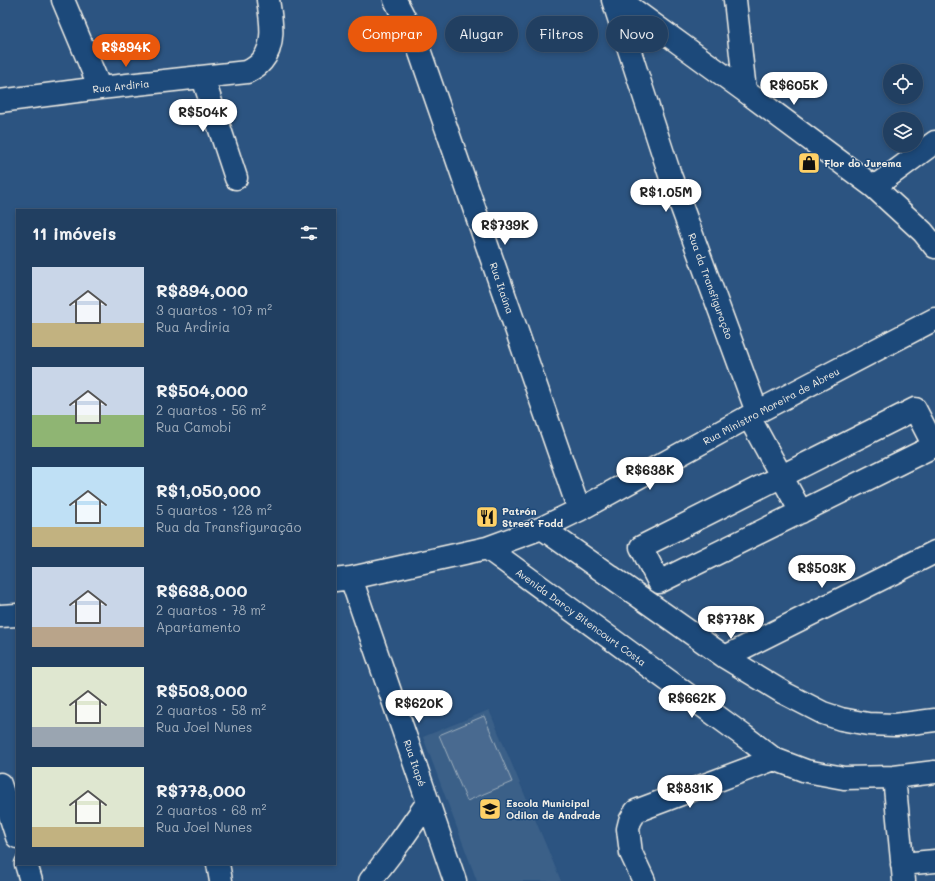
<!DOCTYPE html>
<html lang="pt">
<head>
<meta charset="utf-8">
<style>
  :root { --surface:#213f61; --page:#2d4a6a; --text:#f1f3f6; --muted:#a2afbd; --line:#3e5876; --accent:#ea580c }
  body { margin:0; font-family:Mali,sans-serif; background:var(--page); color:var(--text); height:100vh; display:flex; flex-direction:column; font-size:15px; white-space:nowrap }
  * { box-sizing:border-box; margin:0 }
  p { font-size:13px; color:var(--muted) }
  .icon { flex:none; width:22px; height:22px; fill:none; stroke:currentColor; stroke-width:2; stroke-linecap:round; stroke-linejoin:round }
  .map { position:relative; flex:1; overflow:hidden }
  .details { position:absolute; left:16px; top:209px; width:320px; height:656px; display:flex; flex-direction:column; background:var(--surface); border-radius:0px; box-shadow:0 2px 6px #0003,0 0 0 1px var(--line) }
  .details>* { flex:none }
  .top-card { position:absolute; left:348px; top:16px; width:380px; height:36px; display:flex; gap:8px }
  .tools { position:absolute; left:883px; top:64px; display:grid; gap:8px }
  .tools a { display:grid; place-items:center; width:40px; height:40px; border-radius:50%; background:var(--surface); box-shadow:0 2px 6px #0003,0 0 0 1px var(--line); font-size:20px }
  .price { position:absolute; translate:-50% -34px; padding:0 9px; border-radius:14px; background:#fff; color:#222; font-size:13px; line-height:26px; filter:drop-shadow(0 1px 2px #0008) }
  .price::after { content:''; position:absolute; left:50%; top:24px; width:12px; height:9px; margin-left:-6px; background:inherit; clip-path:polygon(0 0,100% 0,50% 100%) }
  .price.active { background:var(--accent); color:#fff }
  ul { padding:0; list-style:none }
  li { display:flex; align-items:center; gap:12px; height:100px; padding:0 16px }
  li span { display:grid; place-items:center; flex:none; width:112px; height:80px; border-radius:0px; color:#555 }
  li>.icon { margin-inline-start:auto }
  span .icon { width:48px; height:48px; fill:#fffc; stroke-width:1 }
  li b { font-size:17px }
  h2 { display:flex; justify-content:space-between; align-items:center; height:48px; padding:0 16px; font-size:17px }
  .tag { padding:0 14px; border-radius:18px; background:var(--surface); box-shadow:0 2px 6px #0003,0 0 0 1px var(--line); font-size:14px; line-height:36px }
  .tag.active { background:var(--accent); color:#fff }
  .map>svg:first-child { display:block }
  .built { fill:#3b6088 }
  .green { fill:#496b90; stroke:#9eaebc }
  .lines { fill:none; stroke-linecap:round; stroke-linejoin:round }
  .minor-casing { stroke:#f4f1e8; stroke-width:25 }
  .minor { stroke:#1f4a7a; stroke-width:22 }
  .labels { text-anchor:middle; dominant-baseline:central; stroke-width:3; stroke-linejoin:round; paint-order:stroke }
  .street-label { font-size:10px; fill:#f4f1e8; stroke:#1f4a7a }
  .poi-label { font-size:10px; font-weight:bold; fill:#f4f1e8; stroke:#1f4a7a; text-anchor:start }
</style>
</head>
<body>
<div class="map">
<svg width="935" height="881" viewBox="0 0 935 881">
  <rect width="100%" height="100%" fill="#2c5481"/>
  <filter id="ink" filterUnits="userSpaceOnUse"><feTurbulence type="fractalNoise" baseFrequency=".025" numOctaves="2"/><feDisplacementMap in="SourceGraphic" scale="8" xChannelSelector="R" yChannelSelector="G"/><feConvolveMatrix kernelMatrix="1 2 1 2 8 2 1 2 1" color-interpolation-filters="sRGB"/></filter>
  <g filter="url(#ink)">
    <!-- built -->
    <path class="built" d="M 489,710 L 561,881 L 477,881 L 423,737 Z"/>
    <!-- green -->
    <path class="green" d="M 484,716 L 512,782 L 467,801 L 439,735 Z"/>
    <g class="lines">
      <!-- minor casing -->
      <g class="minor-casing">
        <path id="minor" d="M 63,0 L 100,88
          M 395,0 L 415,38 L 579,510
          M 613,0 L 670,175 L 757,412
          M 620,0 L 745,91 L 874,187 L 923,232 L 935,247
          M 735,0 L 745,91
          M 203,78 L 236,178
          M 0,101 L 100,88 L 247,72 C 253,69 258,66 262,61 C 276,45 271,19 268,0
          M 874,187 L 935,142
          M 915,409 L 934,446 L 659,582 L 641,547 Z
          M 749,417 L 801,512
          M 542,528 L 725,657 L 784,693 L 823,713 L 841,719 L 868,724 L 895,725 L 935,720
          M 487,548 L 744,736 L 774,759 L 806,771 L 844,778 L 894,777 L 935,772
          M 351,578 L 455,881
          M 335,580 L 351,578 L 487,548 L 542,528 L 579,510 L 757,412 L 935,319
          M 0,616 L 17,615
          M 725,657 L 935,552
          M 894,777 L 904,881
          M 0,784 L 17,837
          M 26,864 L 31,881
          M 218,864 L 221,881
          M 902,864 L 935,861
          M 370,881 L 400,842 L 428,802
          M 644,881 L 631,853 L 628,829 L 630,821 L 636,811 L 774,759"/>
      </g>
      <!-- minor -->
      <use href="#minor" class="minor"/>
    </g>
  </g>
  <!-- icons -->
  <defs>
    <g id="shop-square" transform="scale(1.15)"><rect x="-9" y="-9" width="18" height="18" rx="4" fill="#ffd166" stroke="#1f4a7a"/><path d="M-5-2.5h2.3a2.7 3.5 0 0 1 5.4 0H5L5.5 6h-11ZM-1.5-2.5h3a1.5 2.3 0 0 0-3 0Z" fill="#111"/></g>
    <g id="restaurant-square" transform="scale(1.15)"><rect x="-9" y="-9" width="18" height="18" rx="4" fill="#ffd166" stroke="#1f4a7a"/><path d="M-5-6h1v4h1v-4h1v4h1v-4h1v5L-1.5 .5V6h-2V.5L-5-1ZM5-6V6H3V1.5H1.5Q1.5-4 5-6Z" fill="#111"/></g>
    <g id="school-square" transform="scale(1.15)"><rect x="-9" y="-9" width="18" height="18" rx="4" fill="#ffd166" stroke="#1f4a7a"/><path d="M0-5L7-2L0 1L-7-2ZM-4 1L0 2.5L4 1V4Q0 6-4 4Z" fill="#111"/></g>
  </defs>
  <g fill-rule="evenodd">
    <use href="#shop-square" x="809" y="163"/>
    <use href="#restaurant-square" x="487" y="517"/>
    <use href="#school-square" x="490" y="809"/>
  </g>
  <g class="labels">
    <!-- street labels -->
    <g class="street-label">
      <text transform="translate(121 86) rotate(-6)">Rua Ardiria</text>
      <text transform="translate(711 286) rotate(70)">Rua da Transfiguração</text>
      <text transform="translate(502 288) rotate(71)">Rua Itaúna</text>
      <text transform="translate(771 406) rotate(-28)">Rua Ministro Moreira de Abreu</text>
      <text transform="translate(581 617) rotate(36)">Avenida Darcy Bitencourt Costa</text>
      <text transform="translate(415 763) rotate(71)">Rua Itapé</text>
    </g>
    <!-- poi labels -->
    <g class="poi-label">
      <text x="824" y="163">Flor do Jurema</text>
      <text x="502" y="511">Patrón<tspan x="502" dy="12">Street Fodd</tspan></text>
      <text x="506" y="803">Escola Municipal<tspan x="506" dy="12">Odilon de Andrade</tspan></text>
    </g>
  </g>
</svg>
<div class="tools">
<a><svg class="icon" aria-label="locate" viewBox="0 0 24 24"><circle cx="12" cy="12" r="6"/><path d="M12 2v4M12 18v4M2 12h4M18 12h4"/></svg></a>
<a><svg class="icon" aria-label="layers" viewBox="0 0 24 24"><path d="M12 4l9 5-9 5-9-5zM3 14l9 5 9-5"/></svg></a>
</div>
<b class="price active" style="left:126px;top:68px">R$894K</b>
<b class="price" style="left:794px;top:106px">R$605K</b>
<b class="price" style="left:203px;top:133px">R$504K</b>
<b class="price" style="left:666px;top:213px">R$1.05M</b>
<b class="price" style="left:505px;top:246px">R$739K</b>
<b class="price" style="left:650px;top:491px">R$638K</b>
<b class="price" style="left:822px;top:589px">R$503K</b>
<b class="price" style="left:731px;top:640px">R$778K</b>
<b class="price" style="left:692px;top:719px">R$662K</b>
<b class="price" style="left:419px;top:724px">R$620K</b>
<b class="price" style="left:690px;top:809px">R$831K</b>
<div class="top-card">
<a class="tag active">Comprar</a>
<a class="tag">Alugar</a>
<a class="tag">Filtros</a>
<a class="tag">Novo</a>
</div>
<section class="details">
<h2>11 imóveis<svg class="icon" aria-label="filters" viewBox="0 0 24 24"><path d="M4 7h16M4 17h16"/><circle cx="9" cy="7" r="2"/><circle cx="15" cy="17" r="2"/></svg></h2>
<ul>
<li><span style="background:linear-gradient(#c9d6e8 70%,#c2b280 0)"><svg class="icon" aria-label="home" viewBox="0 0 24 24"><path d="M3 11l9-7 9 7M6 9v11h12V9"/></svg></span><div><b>R$894,000</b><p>3 quartos · 107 m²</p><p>Rua Ardiria</p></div></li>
<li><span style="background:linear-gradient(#c9d6e8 60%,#8fb573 0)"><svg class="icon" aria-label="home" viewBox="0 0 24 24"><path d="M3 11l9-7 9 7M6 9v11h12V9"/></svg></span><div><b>R$504,000</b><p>2 quartos · 56 m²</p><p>Rua Camobi</p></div></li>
<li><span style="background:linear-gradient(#bfe0f5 75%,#c2b280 0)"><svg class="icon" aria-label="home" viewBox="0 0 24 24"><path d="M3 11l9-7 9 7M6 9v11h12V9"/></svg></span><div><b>R$1,050,000</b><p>5 quartos · 128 m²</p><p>Rua da Transfiguração</p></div></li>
<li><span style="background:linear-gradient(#c9d6e8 75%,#b9a48a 0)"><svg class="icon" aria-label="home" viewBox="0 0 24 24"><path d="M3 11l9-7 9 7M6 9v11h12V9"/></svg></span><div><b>R$638,000</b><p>2 quartos · 78 m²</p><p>Apartamento</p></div></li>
<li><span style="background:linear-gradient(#dfe7d0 75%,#9aa5b1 0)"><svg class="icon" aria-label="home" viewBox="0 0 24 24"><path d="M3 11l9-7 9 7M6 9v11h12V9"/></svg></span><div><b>R$503,000</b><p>2 quartos · 58 m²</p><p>Rua Joel Nunes</p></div></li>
<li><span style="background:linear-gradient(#dfe7d0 75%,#c2b280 0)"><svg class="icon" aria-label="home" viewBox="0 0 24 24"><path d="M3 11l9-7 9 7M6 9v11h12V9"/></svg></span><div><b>R$778,000</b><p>2 quartos · 68 m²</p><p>Rua Joel Nunes</p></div></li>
</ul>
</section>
</div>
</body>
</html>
